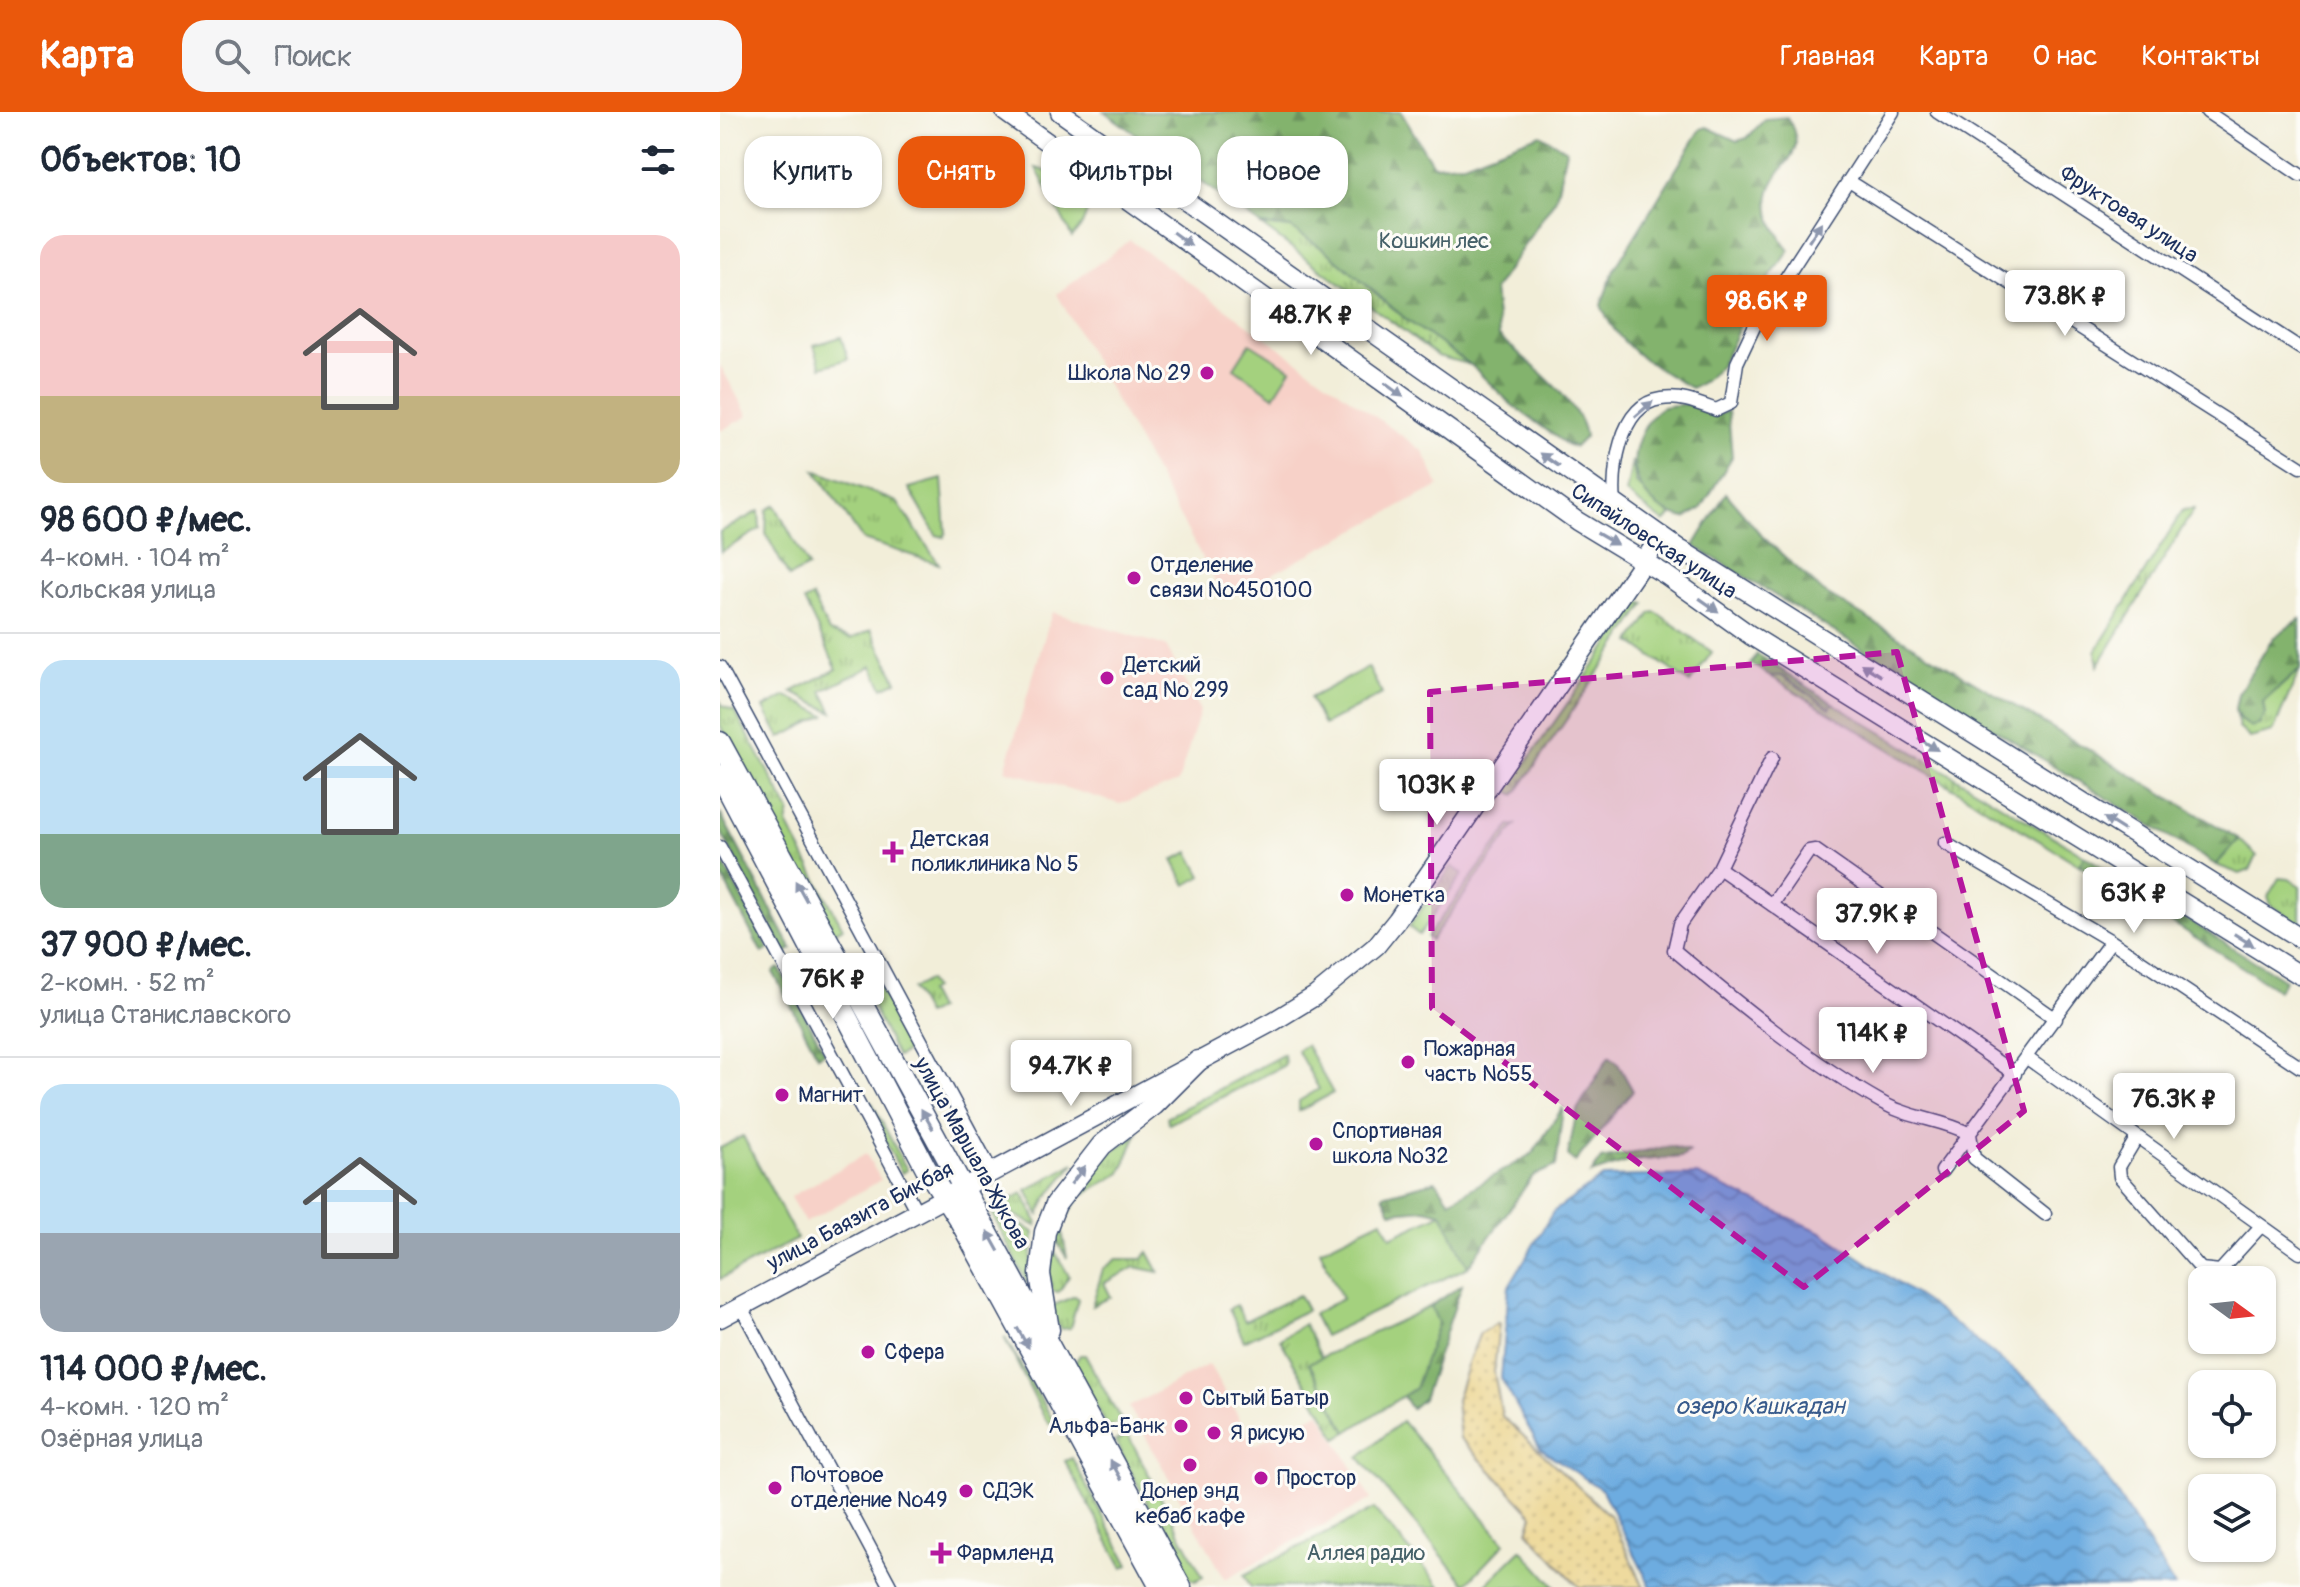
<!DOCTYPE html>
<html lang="ru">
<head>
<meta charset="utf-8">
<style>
  :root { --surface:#fff; --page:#f6f6f7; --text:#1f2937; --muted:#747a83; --line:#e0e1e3; --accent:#ea580c }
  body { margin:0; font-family:Pangolin,sans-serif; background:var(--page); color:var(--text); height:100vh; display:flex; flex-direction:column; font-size:30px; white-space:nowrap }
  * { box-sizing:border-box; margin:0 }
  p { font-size:26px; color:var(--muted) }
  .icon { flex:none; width:44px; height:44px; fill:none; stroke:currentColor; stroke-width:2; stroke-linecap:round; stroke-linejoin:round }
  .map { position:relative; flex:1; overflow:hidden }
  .details { display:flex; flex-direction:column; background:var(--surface); width:720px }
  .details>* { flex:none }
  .top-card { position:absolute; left:24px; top:24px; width:760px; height:72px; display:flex; gap:16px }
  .needle { width:52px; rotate:105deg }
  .buttons { position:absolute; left:1468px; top:1154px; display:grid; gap:16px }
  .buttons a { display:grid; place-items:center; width:88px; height:88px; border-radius:16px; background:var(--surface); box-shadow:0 2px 6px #0004; font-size:40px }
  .price { position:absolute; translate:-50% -68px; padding:0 18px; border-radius:8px; background:#fff; color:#222; font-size:26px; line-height:52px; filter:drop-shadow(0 2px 4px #0008) }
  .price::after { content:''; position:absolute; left:50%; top:48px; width:24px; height:18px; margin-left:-12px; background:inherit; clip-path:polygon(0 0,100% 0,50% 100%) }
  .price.on { background:var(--accent); color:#fff }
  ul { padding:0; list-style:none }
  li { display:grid; align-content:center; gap:16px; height:424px; padding:0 40px }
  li+li { border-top:2px solid var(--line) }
  li span { display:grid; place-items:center; height:248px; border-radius:24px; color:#555 }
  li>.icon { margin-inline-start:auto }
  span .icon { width:144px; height:144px; fill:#fffc; stroke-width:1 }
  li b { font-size:34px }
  h2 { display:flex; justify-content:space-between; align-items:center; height:96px; padding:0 40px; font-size:34px }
  .pill { padding:0 28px; border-radius:24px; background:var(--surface); box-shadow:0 2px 6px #0004; font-size:28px; line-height:72px }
  .pill.on { background:var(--accent); color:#fff }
  header { display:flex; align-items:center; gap:48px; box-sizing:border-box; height:112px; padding:0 40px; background:var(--accent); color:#fff }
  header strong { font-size:38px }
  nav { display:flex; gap:44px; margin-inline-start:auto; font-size:28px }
  .search { width:560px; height:72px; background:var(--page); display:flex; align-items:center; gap:20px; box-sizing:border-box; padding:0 28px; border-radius:24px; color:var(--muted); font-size:30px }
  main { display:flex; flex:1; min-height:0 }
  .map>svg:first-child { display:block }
  .built { fill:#f7d1c8 }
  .grass { fill:url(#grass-tufts); stroke:#60806e; stroke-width:2 }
  .forest { fill:url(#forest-firs); stroke:#4f7166; stroke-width:2 }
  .sand { fill:url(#sand-dots); stroke:#84847e; stroke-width:2 }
  .park { fill:#a4d17e; stroke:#60806e; stroke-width:2 }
  .water { fill:url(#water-waves); stroke:#446e9f; stroke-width:2 }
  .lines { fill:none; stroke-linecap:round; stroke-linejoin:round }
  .street-casing { stroke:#3b4c70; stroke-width:15 }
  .secondary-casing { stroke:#3b4c70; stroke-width:21 }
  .primary-casing { stroke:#3b4c70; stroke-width:23 }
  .street { stroke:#fff; stroke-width:12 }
  .secondary { stroke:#fff; stroke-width:18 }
  .primary { stroke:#fff; stroke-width:20 }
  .oneway { fill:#8d97ae }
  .marked { fill:#b5179e; fill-opacity:0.2; stroke:#b5179e; stroke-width:6; stroke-dasharray:16 10; stroke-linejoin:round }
  .poi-dot { fill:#b5179e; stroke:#fdfcf7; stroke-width:3 }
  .labels { text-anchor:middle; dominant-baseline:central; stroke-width:6; stroke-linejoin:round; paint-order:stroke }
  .street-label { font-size:22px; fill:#1b2f5e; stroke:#fdfcf7 }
  .park-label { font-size:22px; fill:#446068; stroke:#fdfcf7 }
  .poi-label { font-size:22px; fill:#1b2f5e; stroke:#fdfcf7; text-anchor:start }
  .water-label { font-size:24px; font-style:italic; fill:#385b8c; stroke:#fdfcf7 }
</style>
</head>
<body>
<header>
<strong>Карта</strong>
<div class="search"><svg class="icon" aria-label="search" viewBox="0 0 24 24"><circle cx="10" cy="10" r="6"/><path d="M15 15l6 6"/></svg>Поиск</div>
<nav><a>Главная</a><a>Карта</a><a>О нас</a><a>Контакты</a></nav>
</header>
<main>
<section class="details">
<h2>Объектов: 10<svg class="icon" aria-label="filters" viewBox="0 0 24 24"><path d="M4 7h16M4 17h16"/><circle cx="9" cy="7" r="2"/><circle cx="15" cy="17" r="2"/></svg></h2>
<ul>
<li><span style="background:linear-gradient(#f6c9c9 65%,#c2b280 0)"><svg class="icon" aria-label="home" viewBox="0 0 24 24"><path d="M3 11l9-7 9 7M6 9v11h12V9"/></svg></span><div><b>98 600 ₽/мес.</b><p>4-комн. · 104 m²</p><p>Кольская улица</p></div></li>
<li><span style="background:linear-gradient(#bfe0f5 70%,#7fa58c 0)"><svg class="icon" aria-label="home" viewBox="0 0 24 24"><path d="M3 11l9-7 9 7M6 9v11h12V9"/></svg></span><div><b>37 900 ₽/мес.</b><p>2-комн. · 52 m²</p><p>улица Станиславского</p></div></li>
<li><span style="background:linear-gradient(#bfe0f5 60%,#9aa5b1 0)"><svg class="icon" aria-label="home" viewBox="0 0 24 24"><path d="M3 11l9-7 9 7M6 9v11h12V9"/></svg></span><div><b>114 000 ₽/мес.</b><p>4-комн. · 120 m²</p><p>Озёрная улица</p></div></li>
</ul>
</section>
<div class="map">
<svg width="1580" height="1475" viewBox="0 0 1580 1475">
  <defs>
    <pattern id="grass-tufts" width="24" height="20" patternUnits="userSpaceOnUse" patternTransform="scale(2)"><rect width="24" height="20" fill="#a4d17e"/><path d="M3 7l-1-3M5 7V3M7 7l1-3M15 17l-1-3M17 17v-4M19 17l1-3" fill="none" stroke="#85aa6a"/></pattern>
    <pattern id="forest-firs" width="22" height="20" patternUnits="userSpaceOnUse" patternTransform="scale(2)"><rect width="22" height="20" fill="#83b36d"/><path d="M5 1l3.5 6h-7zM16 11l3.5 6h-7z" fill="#6a925d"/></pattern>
    <pattern id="sand-dots" width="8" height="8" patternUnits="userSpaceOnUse" patternTransform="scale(2)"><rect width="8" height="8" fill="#eeda9e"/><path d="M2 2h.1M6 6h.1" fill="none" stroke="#ccbb8a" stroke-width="1.8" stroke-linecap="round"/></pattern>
    <pattern id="water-waves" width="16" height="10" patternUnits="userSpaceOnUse" patternTransform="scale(2)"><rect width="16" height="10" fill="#6dace0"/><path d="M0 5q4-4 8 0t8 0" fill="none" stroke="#598cb9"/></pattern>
  </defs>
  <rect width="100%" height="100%" fill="#fdfcf7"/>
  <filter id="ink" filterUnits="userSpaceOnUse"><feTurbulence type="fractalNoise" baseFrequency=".0125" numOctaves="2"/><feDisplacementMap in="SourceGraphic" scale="16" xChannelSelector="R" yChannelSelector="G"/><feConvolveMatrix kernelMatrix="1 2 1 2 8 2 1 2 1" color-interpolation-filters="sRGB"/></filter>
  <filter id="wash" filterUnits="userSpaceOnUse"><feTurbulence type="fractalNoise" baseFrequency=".006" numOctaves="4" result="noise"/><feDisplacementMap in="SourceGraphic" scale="32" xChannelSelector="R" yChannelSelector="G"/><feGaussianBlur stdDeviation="1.8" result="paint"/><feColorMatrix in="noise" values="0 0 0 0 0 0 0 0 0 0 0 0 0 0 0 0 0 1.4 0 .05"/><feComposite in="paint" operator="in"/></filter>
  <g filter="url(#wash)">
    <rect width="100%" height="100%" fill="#f2eed9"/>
    <!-- built -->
    <path class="built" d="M 410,128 L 703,339 L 719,374 L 505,487 L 337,182 Z
      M 0,253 L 28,304 L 0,319 Z
      M 332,500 L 446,534 L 480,599 L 458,670 L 400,692 L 285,658 Z
      M 146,1042 L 161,1068 L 85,1111 L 70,1085 Z
      M 489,1252 L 534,1333 L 599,1300 L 651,1387 L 505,1467 L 409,1295 Z"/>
    <!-- grass -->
    <path class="grass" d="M 316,56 C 336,62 360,68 372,87 L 362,113 L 352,125 Z
      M 541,113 L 571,116 L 608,140 L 688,209 L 751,253 L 718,244 Z
      M 912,349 L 916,371 L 951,404 L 944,410 L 906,381 Z
      M 95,358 L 177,390 L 219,452 L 143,428 Z
      M 55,393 L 88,455 L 69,465 L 46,422 L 47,398 Z
      M 1474,397 L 1378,554 L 1376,539 L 1463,398 Z
      M 39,399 L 40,417 L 1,440 L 0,420 Z
      M 92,485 L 109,520 L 131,527 L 151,518 L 177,569 L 163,576 L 152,554 L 102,579 L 113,600 L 71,580 L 117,557 L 84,489 Z
      M 919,489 L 925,492 L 795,683 L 787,678 Z
      M 936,500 L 992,540 L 970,571 L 911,530 L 931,501 Z
      M 1580,557 L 1553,620 L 1530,626 L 1519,616 L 1515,597 L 1520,608 L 1531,614 L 1543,590 Z
      M 1050,564 L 1063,564 L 1110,595 L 1113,591 L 1365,744 L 1359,753 Z
      M 66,584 L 105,603 L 60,626 L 44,596 Z
      M 0,589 L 3,594 L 15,599 L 70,700 L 67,712 L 123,816 L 112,822 L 0,613 Z
      M 796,713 L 711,828 L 707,825 L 790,714 Z
      M 1519,727 L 1537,744 L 1530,758 L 1520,762 L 1496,753 Z
      M 732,754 L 743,762 L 699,823 L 689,815 Z
      M 1559,766 L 1569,767 L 1580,774 L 1580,812 L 1551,793 L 1548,784 Z
      M 130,841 L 143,843 L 191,937 L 177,945 L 127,842 Z
      M 208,868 L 213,877 L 208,880 L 217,897 L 206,903 L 192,877 Z
      M 586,933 L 613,981 L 579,999 L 579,989 L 599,977 L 577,938 Z
      M 564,942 L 565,953 L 449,1012 L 447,1005 Z
      M 152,991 L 187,1058 L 182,1061 L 146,994 Z
      M 417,1022 L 401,1061 L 359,1085 L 341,1114 L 347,1146 L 331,1120 L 339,1098 L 374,1053 Z
      M 355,1051 L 327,1085 L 319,1103 L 307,1078 Z
      M 303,1081 L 317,1110 L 316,1114 L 278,1094 Z
      M 272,1101 L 281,1102 L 314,1120 L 309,1175 Z
      M 330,1131 L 349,1164 L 339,1180 L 332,1179 L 327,1144 Z
      M 428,1140 L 439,1160 L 415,1155 L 384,1171 L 391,1185 L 372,1194 L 383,1157 L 397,1147 L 422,1147 Z
      M 579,1183 L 587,1198 L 524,1229 L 509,1197 L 516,1193 L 525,1209 Z
      M 355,1184 L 358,1187 L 350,1216 L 340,1217 L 331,1200 L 334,1193 Z
      M 584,1212 L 601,1245 L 589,1252 L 627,1320 L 617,1326 L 560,1227 Z
      M 284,1225 L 285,1226 L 334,1310 L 329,1312 L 324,1305 Z
      M 360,1243 L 365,1243 L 402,1310 L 388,1316 L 354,1252 Z
      M 408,1323 L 483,1465 L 475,1469 L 465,1463 L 395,1329 Z
      M 352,1346 L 409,1453 L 403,1456 L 345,1349 Z"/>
    <!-- forest -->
    <path class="forest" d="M 385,0 L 681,0 L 713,53 L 744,51 L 820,22 L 846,38 L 836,86 L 774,178 L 779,224 C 804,247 863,291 865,325 L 855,335 L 846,332 L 792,293 L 751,253 L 688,209 L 608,140 L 571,116 L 541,113 Z
      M 1067,5 C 1091,45 1059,47 1050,79 C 1043,101 1058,121 1069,139 C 1059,156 1045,169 1034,185 C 1014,215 1010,262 971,276 C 934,255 897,235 881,193 L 894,158 L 981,17 L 987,15 L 1017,29 L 1027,26 L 1045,7 Z
      M 966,292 L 1000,302 L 1008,299 L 1012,345 L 981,397 L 965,406 C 926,398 905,363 919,327 C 924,316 930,303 941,296 C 947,293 959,293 966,292 Z
      M 1006,381 L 1042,424 L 1103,480 L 1519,727 L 1496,753 L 974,434 Z
      M 1580,507 L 1580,557 L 1543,590 L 1545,602 L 1539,613 L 1531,615 L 1520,608 L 1515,597 L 1518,582 L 1553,526 Z
      M 1037,542 L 1113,591 L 1110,596 L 1063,564 L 1050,564 L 1031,552 Z
      M 0,701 L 72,837 L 65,841 L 0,718 Z
      M 1365,744 L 1441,792 L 1436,801 L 1359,753 Z
      M 0,745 L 49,837 L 42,841 L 0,761 Z
      M 1453,799 L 1565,868 L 1558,878 L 1448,808 Z
      M 59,856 L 105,940 L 98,944 L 53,860 Z
      M 889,944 L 897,950 L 913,979 L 855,1050 L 848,1044 L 857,998 Z
      M 843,995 L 836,1054 L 813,1064 L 748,1155 L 722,1101 L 705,1097 L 671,1100 L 663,1083 L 716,1069 L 730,1089 L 813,1041 Z
      M 951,1034 L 970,1040 L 961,1045 L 910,1049 L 871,1062 L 881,1047 Z
      M 742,1173 L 703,1287 L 691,1297 L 683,1284 L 695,1276 L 718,1212 L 711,1194 Z"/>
    <!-- sand -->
    <path class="sand" d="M 779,1210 L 774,1260 L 782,1304 L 891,1405 L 924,1475 L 859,1475 L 808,1420 L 813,1403 L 740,1326 L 736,1288 L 749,1248 L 760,1221 Z"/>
    <!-- park -->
    <path class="park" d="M 121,225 L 128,247 L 101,255 L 94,233 Z
      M 530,231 L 571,257 L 554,284 L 514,256 Z
      M 222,367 L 226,421 L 224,425 L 216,423 L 189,376 Z
      M 648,555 L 662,582 L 604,613 L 590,586 Z
      M 469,740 L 482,764 L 466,773 L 453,748 Z
      M 23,1024 L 77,1127 L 0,1167 L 0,1036 Z
      M 722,1101 L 748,1155 L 604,1224 L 593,1202 L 622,1187 L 600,1138 L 662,1108 L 671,1125 Z
      M 711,1194 L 718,1211 L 695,1276 L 627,1320 L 589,1251 Z
      M 682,1309 L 785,1431 L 746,1472 L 639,1345 Z
      M 654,1397 L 721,1475 L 531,1475 L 524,1463 Z
      M 802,1438 L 835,1475 L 763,1475 L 801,1438 Z"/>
    <!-- water -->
    <path class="water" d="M 977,1063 L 1101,1120 L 1206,1190 L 1331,1287 L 1390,1371 L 1455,1475 L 931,1475 L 882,1378 L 820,1336 L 781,1266 L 789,1174 L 833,1100 L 883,1065 Z"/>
  </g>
  <g filter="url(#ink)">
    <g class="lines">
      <!-- street casing -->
      <g class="street-casing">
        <path id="street" d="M 1217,0 L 1580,236
          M 1487,0 L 1580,63
          M 1129,69 L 1580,355
          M 895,394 C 892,361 898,293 941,287 C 962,284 977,291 996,298 L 1011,291 L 1017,251 L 1034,215 L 1173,0
          M 0,555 L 272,1060
          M 1052,646 L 999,756 L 960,812 L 954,838 C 1020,893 1088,949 1163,991 C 1191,1007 1222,1007 1250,1022 L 1254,1046 L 1325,1102
          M 1225,731 L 1391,829 L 1580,955
          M 0,735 L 197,1100
          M 999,756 L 1295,962
          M 1052,793 L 1089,739 L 1095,738 L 1336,907
          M 1307,946 L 1580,1141
          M 1417,1025 L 1399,1055 L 1400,1065 L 1481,1157 L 1500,1159 L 1541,1114
          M 1222,1059 L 1391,829
          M 21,1195 L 171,1475"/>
      </g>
      <!-- secondary casing -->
      <g class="secondary-casing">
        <path id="secondary" d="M 285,0 L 857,409 L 946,463 L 1030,523 L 1580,863
          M 340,0 L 961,438 L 1580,826
          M 0,1206 L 554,909 L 595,884 L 656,834 L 677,808 L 941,424"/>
      </g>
      <!-- primary casing -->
      <g class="primary-casing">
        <path id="primary" d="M 0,630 L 461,1475
          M 0,663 L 206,1056 L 240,1109 L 440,1475
          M 329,1218 L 320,1162 L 325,1120 L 336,1092 L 382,1033 L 434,993 L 478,949"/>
      </g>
      <!-- street -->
      <use href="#street" class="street"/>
      <!-- secondary -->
      <use href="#secondary" class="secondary"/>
      <!-- primary -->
      <use href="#primary" class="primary"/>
    </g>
    <!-- one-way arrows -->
    <defs><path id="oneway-solid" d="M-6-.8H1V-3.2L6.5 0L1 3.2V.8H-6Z" transform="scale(2)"/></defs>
    <g class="oneway">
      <use href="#oneway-solid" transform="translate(1095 120) rotate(-57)"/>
      <use href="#oneway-solid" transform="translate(462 127) rotate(36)"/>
      <use href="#oneway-solid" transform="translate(674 278) rotate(36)"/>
      <use href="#oneway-solid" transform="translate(924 297) rotate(-41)"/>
      <use href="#oneway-solid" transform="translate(830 348) rotate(-145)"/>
      <use href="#oneway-solid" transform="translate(887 427) rotate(30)"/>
      <use href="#oneway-solid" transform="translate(989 493) rotate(35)"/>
      <use href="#oneway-solid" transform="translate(1151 558) rotate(-148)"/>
      <use href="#oneway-solid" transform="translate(1208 632) rotate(32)"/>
      <use href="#oneway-solid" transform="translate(1394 712) rotate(-148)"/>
      <use href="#oneway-solid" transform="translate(81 779) rotate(-119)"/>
      <use href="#oneway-solid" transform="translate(1524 828) rotate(32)"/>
      <use href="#oneway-solid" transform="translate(207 1007) rotate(-120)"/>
      <use href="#oneway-solid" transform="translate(358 1063) rotate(-52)"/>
      <use href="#oneway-solid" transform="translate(273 1129) rotate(-119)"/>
      <use href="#oneway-solid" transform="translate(303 1226) rotate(60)"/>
      <use href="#oneway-solid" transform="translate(396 1358) rotate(-119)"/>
    </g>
  </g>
  <!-- marked area -->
  <path class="marked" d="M 1177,540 L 1304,999 L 1084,1175 L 712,896 L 710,580 Z"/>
  <!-- markers -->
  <g class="poi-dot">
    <circle cx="487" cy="261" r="8"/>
    <circle cx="414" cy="466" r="8"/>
    <circle cx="387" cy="566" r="8"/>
    <path d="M169 728h8v8h8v8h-8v8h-8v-8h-8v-8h8z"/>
    <circle cx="627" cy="783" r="8"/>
    <circle cx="688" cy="950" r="8"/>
    <circle cx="62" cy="983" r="8"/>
    <circle cx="596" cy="1032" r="8"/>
    <circle cx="148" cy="1240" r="8"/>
    <circle cx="466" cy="1286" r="8"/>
    <circle cx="461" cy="1314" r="8"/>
    <circle cx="494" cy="1321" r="8"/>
    <circle cx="470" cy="1353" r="8"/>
    <circle cx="541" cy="1366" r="8"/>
    <circle cx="55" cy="1376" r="8"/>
    <circle cx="246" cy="1379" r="8"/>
    <path d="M217 1429h8v8h8v8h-8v8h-8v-8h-8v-8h8z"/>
  </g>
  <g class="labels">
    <!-- street labels -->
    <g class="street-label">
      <text transform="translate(1409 102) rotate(33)">Фруктовая улица</text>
      <text transform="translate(934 429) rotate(33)">Сипайловская улица</text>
      <text transform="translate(252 1041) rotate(61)">улица Маршала Жукова</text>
      <text transform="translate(140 1104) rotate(-28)">улица Баязита Бикбая</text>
    </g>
    <!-- park labels -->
    <g class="park-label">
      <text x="714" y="129">Кошкин лес</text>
      <text x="646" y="1441">Аллея радио</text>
    </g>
    <!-- poi labels -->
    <g class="poi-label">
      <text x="471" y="261" text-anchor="end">Школа № 29</text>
      <text x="430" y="453">Отделение<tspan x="430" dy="25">связи №450100</tspan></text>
      <text x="403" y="553">Детский<tspan x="403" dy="25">сад № 299</tspan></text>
      <text x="191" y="727">Детская<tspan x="191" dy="25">поликлиника № 5</tspan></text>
      <text x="643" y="783">Монетка</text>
      <text x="704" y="937">Пожарная<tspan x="704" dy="25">часть №55</tspan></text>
      <text x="78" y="983">Магнит</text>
      <text x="612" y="1019">Спортивная<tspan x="612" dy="25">школа №32</tspan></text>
      <text x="164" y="1240">Сфера</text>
      <text x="482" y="1286">Сытый Батыр</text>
      <text x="445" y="1314" text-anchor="end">Альфа-Банк</text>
      <text x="510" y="1321">Я рисую</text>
      <text x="71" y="1363">Почтовое<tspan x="71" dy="25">отделение №49</tspan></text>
      <text x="557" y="1366">Простор</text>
      <text x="262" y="1379">СДЭК</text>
      <text x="470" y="1379" text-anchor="middle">Донер энд<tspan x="470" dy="25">кебаб кафе</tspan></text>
      <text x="237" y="1441">Фармленд</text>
    </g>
    <!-- water labels -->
    <g class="water-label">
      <text x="1040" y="1294">озеро Кашкадан</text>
    </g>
  </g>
</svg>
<div class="buttons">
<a><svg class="needle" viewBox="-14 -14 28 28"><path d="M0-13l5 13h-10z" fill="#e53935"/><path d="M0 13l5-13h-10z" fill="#747a83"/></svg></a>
<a><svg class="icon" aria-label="locate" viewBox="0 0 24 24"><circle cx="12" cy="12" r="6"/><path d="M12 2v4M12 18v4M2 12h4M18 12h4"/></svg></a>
<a><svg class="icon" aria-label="layers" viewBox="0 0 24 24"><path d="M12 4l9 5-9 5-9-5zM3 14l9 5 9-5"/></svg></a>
</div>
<b class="price" style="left:1345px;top:226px">73.8K ₽</b>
<b class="price on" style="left:1047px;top:231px">98.6K ₽</b>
<b class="price" style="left:591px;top:245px">48.7K ₽</b>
<b class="price" style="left:717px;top:715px">103K ₽</b>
<b class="price" style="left:1414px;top:823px">63K ₽</b>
<b class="price" style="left:1157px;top:844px">37.9K ₽</b>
<b class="price" style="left:113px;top:909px">76K ₽</b>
<b class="price" style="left:1153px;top:963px">114K ₽</b>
<b class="price" style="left:351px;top:996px">94.7K ₽</b>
<b class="price" style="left:1454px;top:1029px">76.3K ₽</b>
<div class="top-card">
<a class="pill">Купить</a>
<a class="pill on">Снять</a>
<a class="pill">Фильтры</a>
<a class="pill">Новое</a>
</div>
</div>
</main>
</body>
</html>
